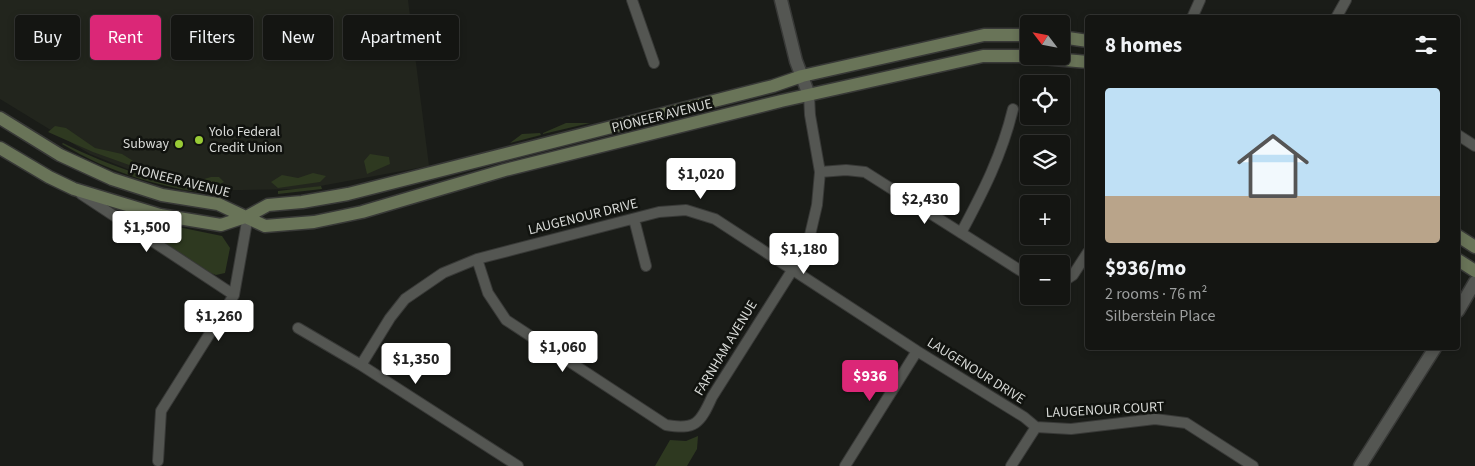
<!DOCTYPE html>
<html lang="en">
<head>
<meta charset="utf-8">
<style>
  :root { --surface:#141512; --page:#212220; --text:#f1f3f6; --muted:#9d9f9f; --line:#333432; --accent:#db2777 }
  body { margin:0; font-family:"Source Sans 3",sans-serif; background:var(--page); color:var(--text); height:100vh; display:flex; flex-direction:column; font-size:19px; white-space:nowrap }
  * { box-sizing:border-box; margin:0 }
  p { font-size:16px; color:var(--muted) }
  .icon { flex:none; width:28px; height:28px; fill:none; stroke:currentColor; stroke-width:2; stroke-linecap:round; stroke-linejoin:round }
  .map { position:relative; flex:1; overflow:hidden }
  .details { position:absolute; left:1085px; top:15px; width:375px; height:335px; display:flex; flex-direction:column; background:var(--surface); border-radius:5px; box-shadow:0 2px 8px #0003,0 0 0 1px var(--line) }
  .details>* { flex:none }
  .guide { position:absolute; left:15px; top:15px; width:475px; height:45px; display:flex; gap:10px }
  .needle { width:32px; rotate:302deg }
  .controls { position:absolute; left:1020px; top:15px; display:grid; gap:10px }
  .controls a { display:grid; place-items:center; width:50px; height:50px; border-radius:5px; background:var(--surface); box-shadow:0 2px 8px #0003,0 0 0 1px var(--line); font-size:25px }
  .price { position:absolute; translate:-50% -42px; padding:0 11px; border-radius:5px; background:#fff; color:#222; font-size:16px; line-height:32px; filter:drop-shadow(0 1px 2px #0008) }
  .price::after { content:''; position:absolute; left:50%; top:30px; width:15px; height:11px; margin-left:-8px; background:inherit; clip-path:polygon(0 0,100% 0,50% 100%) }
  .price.active { background:var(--accent); color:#fff }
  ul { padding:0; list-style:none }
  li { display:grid; align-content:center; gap:10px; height:265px; padding:0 20px }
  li+li { border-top:1px solid var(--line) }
  li span { display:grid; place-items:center; height:155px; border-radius:5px; color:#555 }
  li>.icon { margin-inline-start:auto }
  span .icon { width:90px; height:90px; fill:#fffc; stroke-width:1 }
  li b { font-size:21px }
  h2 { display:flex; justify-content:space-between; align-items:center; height:60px; padding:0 20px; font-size:21px }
  .pill { padding:0 18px; border-radius:5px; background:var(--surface); box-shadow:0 2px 8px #0003,0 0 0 1px var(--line); font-size:18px; line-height:45px }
  .pill.active { background:var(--accent); color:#fff }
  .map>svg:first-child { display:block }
  .built { fill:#22251d }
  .green { fill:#2e3920 }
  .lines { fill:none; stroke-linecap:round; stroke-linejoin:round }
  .minor-casing { stroke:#383937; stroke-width:12 }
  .tertiary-casing { stroke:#383937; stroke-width:15 }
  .secondary-casing { stroke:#383937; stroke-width:15 }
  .minor { stroke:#545652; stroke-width:10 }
  .tertiary { stroke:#545652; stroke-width:12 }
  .secondary { stroke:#697458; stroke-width:12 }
  .poi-dot { fill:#99cb36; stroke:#11130f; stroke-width:2 }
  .labels { text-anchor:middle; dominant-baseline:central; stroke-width:5; stroke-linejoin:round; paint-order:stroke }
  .street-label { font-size:14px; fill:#d8dad7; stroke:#11130f }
  .poi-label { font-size:14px; fill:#d8dad7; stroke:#11130f; text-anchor:start }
</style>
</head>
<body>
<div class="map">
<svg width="1475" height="466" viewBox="0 0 1475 466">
  <rect width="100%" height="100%" fill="#1a1c18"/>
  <!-- built -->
  <path class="built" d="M 0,0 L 408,0 L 429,166 L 304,189 L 183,191 L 90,154 L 0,99 Z"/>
  <!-- green -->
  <path class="green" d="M 566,123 L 590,123 L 543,134 L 543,133 Z
    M 55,126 L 66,128 L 95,148 L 122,154 L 138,164 L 158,170 L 157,175 L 93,152 L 48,132 Z
    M 540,133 L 541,135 L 510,143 L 522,134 Z
    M 63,143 C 111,167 163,185 216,190 L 216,194 C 163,189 108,172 62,144 Z
    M 370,154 L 389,157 L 390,164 L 367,174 L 364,161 Z
    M 313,173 L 326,176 L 320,182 L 278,188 L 271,182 L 282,175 L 298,178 Z
    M 211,177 L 219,177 L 224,182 L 216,186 L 198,184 L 201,180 Z
    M 321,186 L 322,189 L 278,194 L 278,191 Z
    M 144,220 L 222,236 L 230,248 L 225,273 L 216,275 L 208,272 L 140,228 L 140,221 Z
    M 698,436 L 697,449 L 687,466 L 655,466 L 670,440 L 686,441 Z"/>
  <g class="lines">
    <!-- minor casing -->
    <g class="minor-casing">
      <path id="minor" d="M 632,0 L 654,63
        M 1192,18 L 1200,0
        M 1336,18 L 1346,0
        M 1458,135 L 1475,146
        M 820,172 L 846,170 L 865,172 L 1029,276
        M 81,194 L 234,295
        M 634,219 L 646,266
        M 961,233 C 983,192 1002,155 1013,109
        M 477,259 L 488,293 L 506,320 L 666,425 C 695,430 700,424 712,397 L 793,269 L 810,235 L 817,205 L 820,172 L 810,115 L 809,95
        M 1061,283 L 1073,275 L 1088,252
        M 298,328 L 361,365 L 518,466
        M 361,365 L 390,318 L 405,299 L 443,273 L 477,259 L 659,212 L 686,210 L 715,219 L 917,351 L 1024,417 L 1036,427
        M 1036,427 L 1071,429 L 1155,419 L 1186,423 L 1253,466
        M 158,461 L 161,411 L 234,295 L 248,216
        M 845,466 L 917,351
        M 1011,466 L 1036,427"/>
    </g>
    <!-- tertiary casing -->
    <g class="tertiary-casing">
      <path id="tertiary" d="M 781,0 L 796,61 L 809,95
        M 1458,311 L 1475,282
        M 1360,466 L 1435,348"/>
    </g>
    <!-- secondary casing -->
    <g class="secondary-casing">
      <path id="secondary" d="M 1061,37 L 1088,41
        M 0,118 L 60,155 L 112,179 L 162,195 L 218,204 L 265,226 L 314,222 L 362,212 L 505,170 L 781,101 L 983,56 L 1019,56 L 1088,62
        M 0,148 L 49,177 L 74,189 L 160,215 L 221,225 L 248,216 L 268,205 L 302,202 L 348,194 L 773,86 L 802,76 L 984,35 L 1029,35
        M 1458,236 L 1475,247
        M 1458,260 L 1475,271"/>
    </g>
    <!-- minor -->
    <use href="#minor" class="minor"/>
    <!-- tertiary -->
    <use href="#tertiary" class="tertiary"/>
    <!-- secondary -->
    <use href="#secondary" class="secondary"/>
  </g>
  <!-- markers -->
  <g class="poi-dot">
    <circle cx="199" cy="140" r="5"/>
    <circle cx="179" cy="144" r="5"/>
  </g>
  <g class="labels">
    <!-- street labels -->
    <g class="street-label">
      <text transform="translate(662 116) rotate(-14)">PIONEER AVENUE</text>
      <text transform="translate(180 181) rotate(14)">PIONEER AVENUE</text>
      <text transform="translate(583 217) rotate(-14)">LAUGENOUR DRIVE</text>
      <text transform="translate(726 348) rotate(-59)">FARNHAM AVENUE</text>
      <text transform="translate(976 371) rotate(32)">LAUGENOUR DRIVE</text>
      <text transform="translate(1105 410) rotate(-3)">LAUGENOUR COURT</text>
    </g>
    <!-- poi labels -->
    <g class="poi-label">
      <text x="209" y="132">Yolo Federal<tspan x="209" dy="16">Credit Union</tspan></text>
      <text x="169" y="144" text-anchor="end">Subway</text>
    </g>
  </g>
</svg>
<div class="controls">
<a><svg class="needle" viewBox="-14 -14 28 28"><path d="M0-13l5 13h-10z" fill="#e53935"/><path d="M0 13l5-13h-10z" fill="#9d9f9f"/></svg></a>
<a><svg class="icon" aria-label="locate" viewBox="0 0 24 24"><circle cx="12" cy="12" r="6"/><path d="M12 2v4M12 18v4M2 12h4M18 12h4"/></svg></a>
<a><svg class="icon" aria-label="layers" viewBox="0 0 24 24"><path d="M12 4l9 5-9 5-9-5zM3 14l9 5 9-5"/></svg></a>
<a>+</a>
<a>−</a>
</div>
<b class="price" style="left:701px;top:200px">$1,020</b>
<b class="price" style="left:925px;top:225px">$2,430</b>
<b class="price" style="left:147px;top:253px">$1,500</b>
<b class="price" style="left:804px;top:275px">$1,180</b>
<b class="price" style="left:219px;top:342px">$1,260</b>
<b class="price" style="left:563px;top:373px">$1,060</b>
<b class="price" style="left:416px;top:385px">$1,350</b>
<b class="price active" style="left:870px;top:402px">$936</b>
<div class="guide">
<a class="pill">Buy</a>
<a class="pill active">Rent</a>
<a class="pill">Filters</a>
<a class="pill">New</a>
<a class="pill">Apartment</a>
</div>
<section class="details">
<h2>8 homes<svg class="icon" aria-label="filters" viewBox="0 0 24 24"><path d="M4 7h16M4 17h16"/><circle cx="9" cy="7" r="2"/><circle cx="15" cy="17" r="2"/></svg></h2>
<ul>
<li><span style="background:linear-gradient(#bfe0f5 70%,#b9a48a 0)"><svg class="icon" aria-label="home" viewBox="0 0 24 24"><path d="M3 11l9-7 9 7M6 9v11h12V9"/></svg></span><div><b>$936/mo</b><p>2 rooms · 76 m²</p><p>Silberstein Place</p></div></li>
</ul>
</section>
</div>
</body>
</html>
